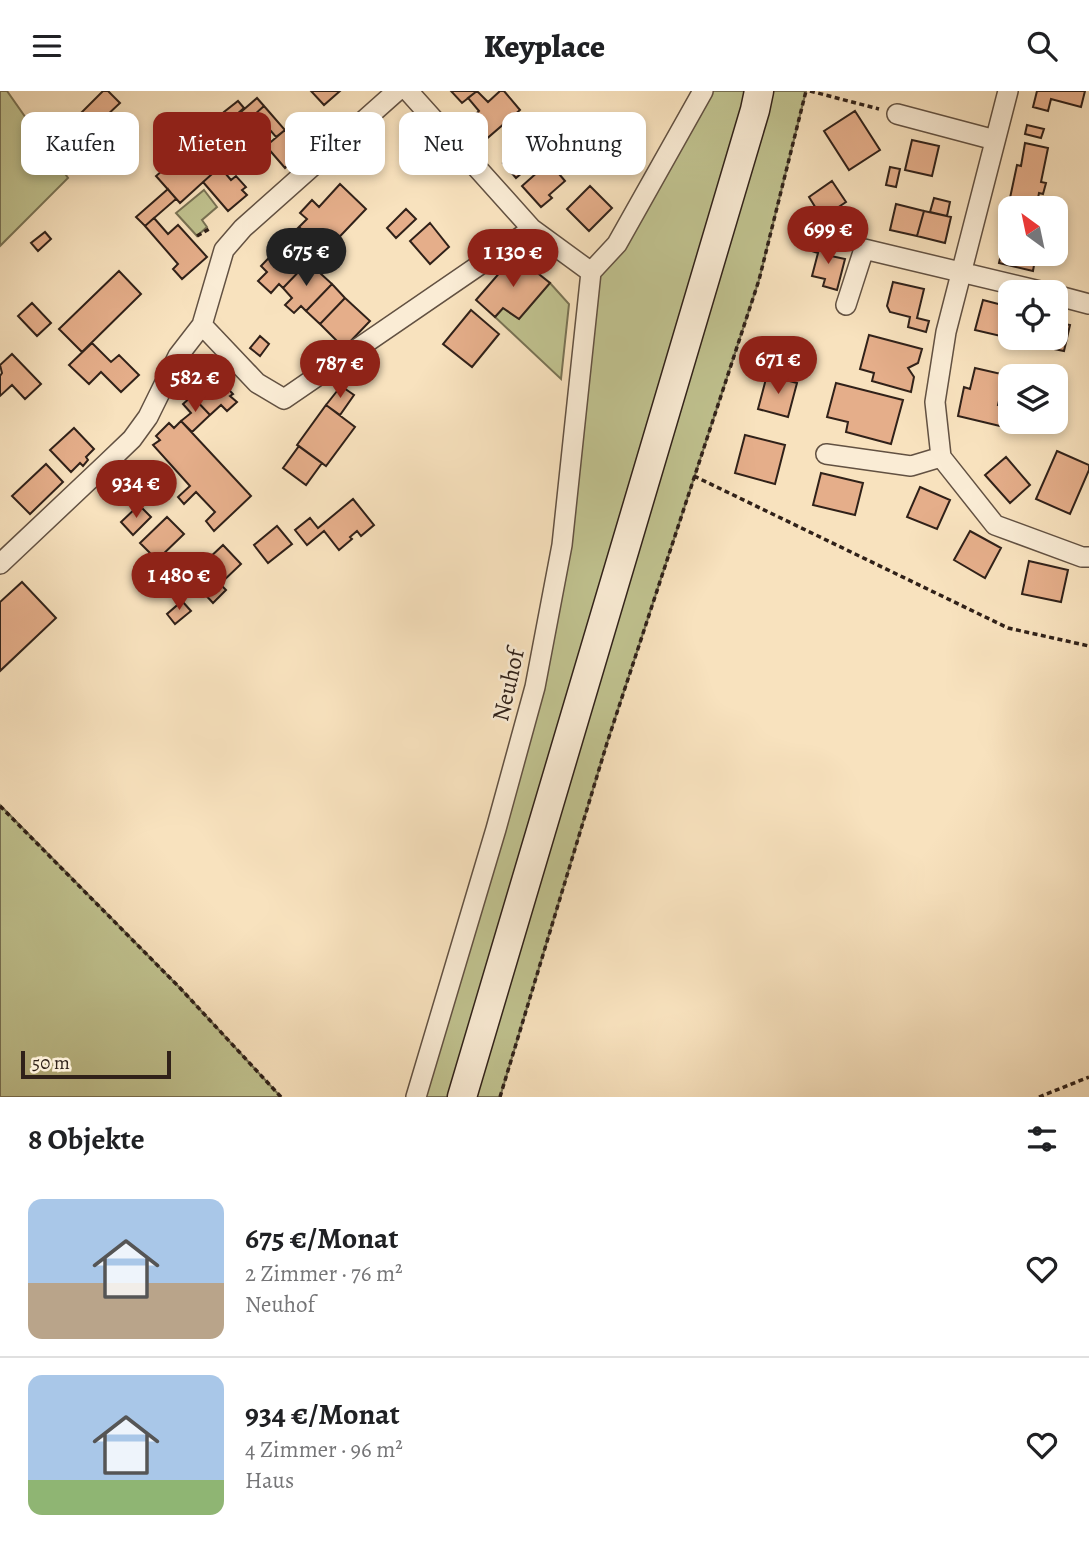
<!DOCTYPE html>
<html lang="de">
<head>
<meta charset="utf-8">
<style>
  :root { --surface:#fff; --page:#f6f6f6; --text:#202124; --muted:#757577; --line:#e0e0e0; --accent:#8f2418 }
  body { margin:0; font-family:Alegreya,serif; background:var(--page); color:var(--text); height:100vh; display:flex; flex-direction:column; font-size:26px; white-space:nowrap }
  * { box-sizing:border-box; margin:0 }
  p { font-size:23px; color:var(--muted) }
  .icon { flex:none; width:38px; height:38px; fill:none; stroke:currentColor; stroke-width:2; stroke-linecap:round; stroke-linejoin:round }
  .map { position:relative; height:1006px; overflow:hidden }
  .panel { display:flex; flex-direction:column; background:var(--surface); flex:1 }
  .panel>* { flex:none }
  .top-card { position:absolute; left:21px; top:21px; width:700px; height:63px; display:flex; gap:14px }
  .needle { width:46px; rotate:327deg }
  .buttons { position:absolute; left:998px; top:105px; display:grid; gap:14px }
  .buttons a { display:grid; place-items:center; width:70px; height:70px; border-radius:14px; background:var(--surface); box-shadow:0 4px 10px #0003; font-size:35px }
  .scale { position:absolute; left:21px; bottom:18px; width:150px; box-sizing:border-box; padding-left:7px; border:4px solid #302119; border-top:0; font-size:19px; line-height:24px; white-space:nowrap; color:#302119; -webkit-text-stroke:5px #faecd5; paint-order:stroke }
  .price { position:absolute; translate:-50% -60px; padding:0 16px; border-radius:24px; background:var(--accent); color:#fff; font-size:23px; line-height:46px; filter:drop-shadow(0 2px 4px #0008) }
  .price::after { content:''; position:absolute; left:50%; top:42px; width:21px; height:16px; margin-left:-10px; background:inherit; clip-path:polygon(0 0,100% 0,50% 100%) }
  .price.active { background:#222; color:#fff }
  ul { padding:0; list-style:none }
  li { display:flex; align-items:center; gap:21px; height:175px; padding:0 28px }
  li+li { border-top:2px solid var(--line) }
  li span { display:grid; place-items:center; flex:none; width:196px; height:140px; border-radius:14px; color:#555 }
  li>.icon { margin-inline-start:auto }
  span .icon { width:84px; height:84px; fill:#fffc; stroke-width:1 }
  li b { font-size:30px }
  h2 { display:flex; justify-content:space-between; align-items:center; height:84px; padding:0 28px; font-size:30px }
  .chip { padding:0 24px; border-radius:14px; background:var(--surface); box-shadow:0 4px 10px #0003; font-size:24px; line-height:63px }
  .chip.active { background:var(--accent); color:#fff }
  header { display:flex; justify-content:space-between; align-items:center; height:91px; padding:0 28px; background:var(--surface); font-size:32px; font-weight:800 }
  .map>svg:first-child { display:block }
  .green { fill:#c0c28f; stroke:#787254; stroke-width:2 }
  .building { fill:#e5ae8a; stroke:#302119; stroke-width:2 }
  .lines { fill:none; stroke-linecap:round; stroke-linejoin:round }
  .minor-casing { stroke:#625142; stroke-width:22 }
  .secondary-casing { stroke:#302119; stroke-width:31 }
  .path { stroke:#302119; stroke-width:3.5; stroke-dasharray:5 3.5; stroke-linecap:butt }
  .minor { stroke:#faecd5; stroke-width:19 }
  .secondary { stroke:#faecd5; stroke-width:28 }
  .labels { text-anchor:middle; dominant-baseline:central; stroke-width:5; stroke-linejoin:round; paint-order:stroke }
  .street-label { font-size:24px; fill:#302119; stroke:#faecd5 }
</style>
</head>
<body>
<header><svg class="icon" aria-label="menu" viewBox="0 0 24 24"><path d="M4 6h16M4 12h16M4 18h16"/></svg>Keyplace<svg class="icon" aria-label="search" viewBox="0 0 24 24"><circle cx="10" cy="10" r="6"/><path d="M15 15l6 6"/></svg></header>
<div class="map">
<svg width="1089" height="1006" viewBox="0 0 1089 1006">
  <rect width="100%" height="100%" fill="#f8e2be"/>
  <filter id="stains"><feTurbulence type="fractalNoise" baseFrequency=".00286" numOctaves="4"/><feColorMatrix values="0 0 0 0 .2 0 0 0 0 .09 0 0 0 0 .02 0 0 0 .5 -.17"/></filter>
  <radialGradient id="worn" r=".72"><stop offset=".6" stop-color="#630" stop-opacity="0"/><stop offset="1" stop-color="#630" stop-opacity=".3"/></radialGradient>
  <!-- green -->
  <path class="green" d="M 0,0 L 7,0 L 68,87 L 0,155 Z
    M 703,0 L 806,0 L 759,189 L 607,652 L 500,1006 L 416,1006 L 535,596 L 591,181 Z
    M 204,99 L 217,116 L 202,129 L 207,136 L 197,145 L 176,122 Z
    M 550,192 L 569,213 L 561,288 L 495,226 L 503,217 L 519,228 Z
    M 0,714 L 180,897 L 281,1006 L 0,1006 Z"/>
  <!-- building -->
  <path class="building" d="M 103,0 L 108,0 L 120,12 L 104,27 L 114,38 L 105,47 L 80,23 Z
    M 311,0 L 340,0 L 324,14 Z
    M 451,0 L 477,0 L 462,12 Z
    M 477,0 L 488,11 L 500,0 L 504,0 L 520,19 L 484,50 L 467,31 L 479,20 L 468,7 Z
    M 1037,0 L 1085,0 L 1081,16 L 1051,8 L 1048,20 L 1033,16 Z
    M 257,7 L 264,15 L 234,42 L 229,36 L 236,30 L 234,27 Z
    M 238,10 L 244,17 L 230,29 L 224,21 Z
    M 264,15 L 285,39 L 276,46 L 264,32 L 242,51 L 234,42 Z
    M 855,20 L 880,59 L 849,79 L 824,40 Z
    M 222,28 L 245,54 L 212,83 L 189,57 Z
    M 1027,34 L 1044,38 L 1041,47 L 1025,43 Z
    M 285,39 L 304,60 L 285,77 L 266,55 Z
    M 912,49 L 939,55 L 932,85 L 905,79 Z
    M 1025,52 L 1048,57 L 1041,91 L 1046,92 L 1043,103 L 1039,102 L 1037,112 L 1010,107 L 1017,74 L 1021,75 Z
    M 189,57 L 212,83 L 180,112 L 156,85 Z
    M 517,60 L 530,75 L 516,87 L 503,72 Z
    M 549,71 L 565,90 L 549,104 L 552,107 L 541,116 L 522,95 Z
    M 220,76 L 231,89 L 236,85 L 246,96 L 242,99 L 247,104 L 228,120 L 203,91 Z
    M 890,76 L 900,78 L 896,96 L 886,94 Z
    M 832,90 L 846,111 L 822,127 L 809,106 Z
    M 340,93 L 366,118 L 325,161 L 299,136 L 307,128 L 300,122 L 312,109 L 319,116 Z
    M 590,95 L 612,117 L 589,140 L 567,118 Z
    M 168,98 L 176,108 L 145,135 L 136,126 Z
    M 934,107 L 950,111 L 947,125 L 930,121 Z
    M 896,113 L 924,120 L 917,145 L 890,139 Z
    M 406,118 L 416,128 L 396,147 L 387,137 Z
    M 924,120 L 951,126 L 945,152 L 917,145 Z
    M 1005,125 L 1010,126 L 1010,163 L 1036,163 L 1033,180 L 999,172 L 1005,145 L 1001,144 Z
    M 154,127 L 168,143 L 178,134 L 207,166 L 182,188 L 173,178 L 178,173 L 145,135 Z
    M 430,132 L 449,156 L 430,173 L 410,150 Z
    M 299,136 L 309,146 L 296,159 L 286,149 Z
    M 45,141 L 51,148 L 38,160 L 31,152 Z
    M 286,149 L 308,171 L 283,197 L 279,193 L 271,202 L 258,190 L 267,181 L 261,175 Z
    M 815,151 L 833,156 L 831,165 L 845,168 L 837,199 L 823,195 L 825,188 L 812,185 L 818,162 L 812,160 Z
    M 515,164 L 550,192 L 519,228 L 503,217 L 495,226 L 476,209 Z
    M 308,171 L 332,193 L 306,220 L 301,215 L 294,222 L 285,214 L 292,207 L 283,197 Z
    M 119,180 L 141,203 L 82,261 L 59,238 Z
    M 893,191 L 924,198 L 917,227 L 929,230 L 926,241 L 908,236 L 910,226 L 890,221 L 887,215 Z
    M 332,193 L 345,207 L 320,233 L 306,220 Z
    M 345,207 L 370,230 L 344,257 L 320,233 Z
    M 983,209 L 1010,216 L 1010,247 L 1032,247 L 1031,252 L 975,239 Z
    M 32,212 L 51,232 L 37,245 L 18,225 Z
    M 471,219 L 499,243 L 472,276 L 443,253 Z
    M 1055,231 L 1070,234 L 1064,260 L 1044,256 L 1046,247 L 1055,247 Z
    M 869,244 L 922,258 L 918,272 L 908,277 L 914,286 L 911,301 L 872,290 L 874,282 L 860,278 Z
    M 260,245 L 269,253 L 260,265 L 250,257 Z
    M 92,252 L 111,271 L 119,264 L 139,284 L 121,301 L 101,281 L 89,293 L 69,274 Z
    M 12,263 L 41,293 L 25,308 L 12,294 L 0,305 L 0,285 L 2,282 L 0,274 Z
    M 975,277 L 1010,285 L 1010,299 L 1002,297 L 998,314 L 1004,316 L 1000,335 L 958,325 L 964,296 L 970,298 Z
    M 215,284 L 233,303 L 230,305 L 237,311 L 227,320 L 221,314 L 210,324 L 192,305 Z
    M 767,284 L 797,292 L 788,326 L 758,318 Z
    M 836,292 L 903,309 L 891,353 L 846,341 L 848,331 L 827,326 Z
    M 341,295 L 354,304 L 340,324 L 326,314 Z
    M 192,305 L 210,324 L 192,341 L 181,330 L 191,322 L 183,313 Z
    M 326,314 L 355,336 L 326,375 L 297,354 Z
    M 181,330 L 251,405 L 214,440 L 206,430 L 215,421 L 196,401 L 184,413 L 178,406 L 190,395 L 153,354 L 160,349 L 156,345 L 169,332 L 174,337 Z
    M 74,337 L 94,358 L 86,366 L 88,369 L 83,375 L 80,372 L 71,381 L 50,359 Z
    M 745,344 L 785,354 L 775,393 L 735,382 Z
    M 299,355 L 322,372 L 306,394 L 283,377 Z
    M 1057,360 L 1089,374 L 1089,379 L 1070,423 L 1036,408 Z
    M 1006,366 L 1030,394 L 1010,412 L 985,384 Z
    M 46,373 L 63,391 L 30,423 L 12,405 Z
    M 821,382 L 863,392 L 855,424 L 813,414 Z
    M 920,396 L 950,409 L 937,438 L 907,426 Z
    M 353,408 L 374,434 L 361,445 L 357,440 L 350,446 L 352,448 L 339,459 L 324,440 L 307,454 L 295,439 L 310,427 L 318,437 Z
    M 139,414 L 151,426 L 133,444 L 121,431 Z
    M 167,426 L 184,443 L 157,469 L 140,452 Z
    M 277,435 L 292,453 L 268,472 L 254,454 Z
    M 970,440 L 1001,457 L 985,487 L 954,469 Z
    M 223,454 L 241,473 L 220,493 L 226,499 L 213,512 L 189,486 Z
    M 1029,470 L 1068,479 L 1061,511 L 1022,503 Z
    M 22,491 L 56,527 L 0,580 L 0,511 Z
    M 182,510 L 191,520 L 175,533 L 167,523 Z"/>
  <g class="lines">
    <!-- minor casing -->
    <g class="minor-casing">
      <path id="minor" d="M 408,0 L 532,138 L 591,181
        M 1008,0 L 946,241 L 935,311 L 941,366 L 995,434 L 1082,466 L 1089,466
        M 897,23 L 995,49
        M 1055,204 L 1089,213
        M 846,214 L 864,158 L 1044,201
        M 202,234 L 257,292 L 284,308 L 532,138
        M 826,363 L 911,375 L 941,366
        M 0,473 L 107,372 L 132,348 L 148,326 L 178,265 L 202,234 L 224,159 L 243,137 L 397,0
        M 416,1006 L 496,738 L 535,596 L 562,454 L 591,181 L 617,153 L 703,0"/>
    </g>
    <!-- secondary casing -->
    <g class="secondary-casing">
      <path id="secondary" d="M 462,1006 L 755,19 L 759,0"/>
    </g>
    <!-- path -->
    <path class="path" d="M 810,0 L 879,18
      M 197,145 L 209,138
      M 694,385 L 1008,537 L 1089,555
      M 0,715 L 180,897 L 281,1006
      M 500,1006 L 607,652 L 759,189 L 806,0
      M 1039,1006 L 1089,986"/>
    <!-- minor -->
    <use href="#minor" class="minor"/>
    <!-- secondary -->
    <use href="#secondary" class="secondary"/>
  </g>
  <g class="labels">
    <!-- street labels -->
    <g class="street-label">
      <text transform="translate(508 594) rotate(-77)">Neuhof</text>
    </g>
  </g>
  <rect width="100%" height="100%" filter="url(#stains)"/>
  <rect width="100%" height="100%" fill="url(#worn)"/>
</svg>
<div class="buttons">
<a><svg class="needle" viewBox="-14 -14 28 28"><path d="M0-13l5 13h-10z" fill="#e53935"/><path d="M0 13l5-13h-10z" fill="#757577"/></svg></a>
<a><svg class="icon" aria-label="locate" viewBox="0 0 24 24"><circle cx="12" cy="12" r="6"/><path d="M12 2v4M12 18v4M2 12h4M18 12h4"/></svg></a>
<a><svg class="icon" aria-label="layers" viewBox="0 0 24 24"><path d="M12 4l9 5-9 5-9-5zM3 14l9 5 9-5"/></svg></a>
</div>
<div class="scale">50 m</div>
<b class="price" style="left:828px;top:175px">699 €</b>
<b class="price active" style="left:306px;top:197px">675 €</b>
<b class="price" style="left:513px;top:198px">1 130 €</b>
<b class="price" style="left:778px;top:305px">671 €</b>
<b class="price" style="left:340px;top:309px">787 €</b>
<b class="price" style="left:195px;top:323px">582 €</b>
<b class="price" style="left:136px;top:429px">934 €</b>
<b class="price" style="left:179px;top:521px">1 480 €</b>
<div class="top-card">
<a class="chip">Kaufen</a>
<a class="chip active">Mieten</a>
<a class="chip">Filter</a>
<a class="chip">Neu</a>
<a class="chip">Wohnung</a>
</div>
</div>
<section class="panel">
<h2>8 Objekte<svg class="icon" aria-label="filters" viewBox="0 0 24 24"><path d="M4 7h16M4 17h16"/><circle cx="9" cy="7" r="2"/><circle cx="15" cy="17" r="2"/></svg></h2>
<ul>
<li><span style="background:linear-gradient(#a9c7e8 60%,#b9a48a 0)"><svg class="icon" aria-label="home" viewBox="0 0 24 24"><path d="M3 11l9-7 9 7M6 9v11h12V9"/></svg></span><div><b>675 €/Monat</b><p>2 Zimmer · 76 m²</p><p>Neuhof</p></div><svg class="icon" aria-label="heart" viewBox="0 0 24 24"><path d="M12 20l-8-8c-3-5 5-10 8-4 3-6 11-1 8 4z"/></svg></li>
<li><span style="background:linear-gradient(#a9c7e8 75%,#8fb573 0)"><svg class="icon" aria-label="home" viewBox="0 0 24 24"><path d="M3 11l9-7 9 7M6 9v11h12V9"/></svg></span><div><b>934 €/Monat</b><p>4 Zimmer · 96 m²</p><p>Haus</p></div><svg class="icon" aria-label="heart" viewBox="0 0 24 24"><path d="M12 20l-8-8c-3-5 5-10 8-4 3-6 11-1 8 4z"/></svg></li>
</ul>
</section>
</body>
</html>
